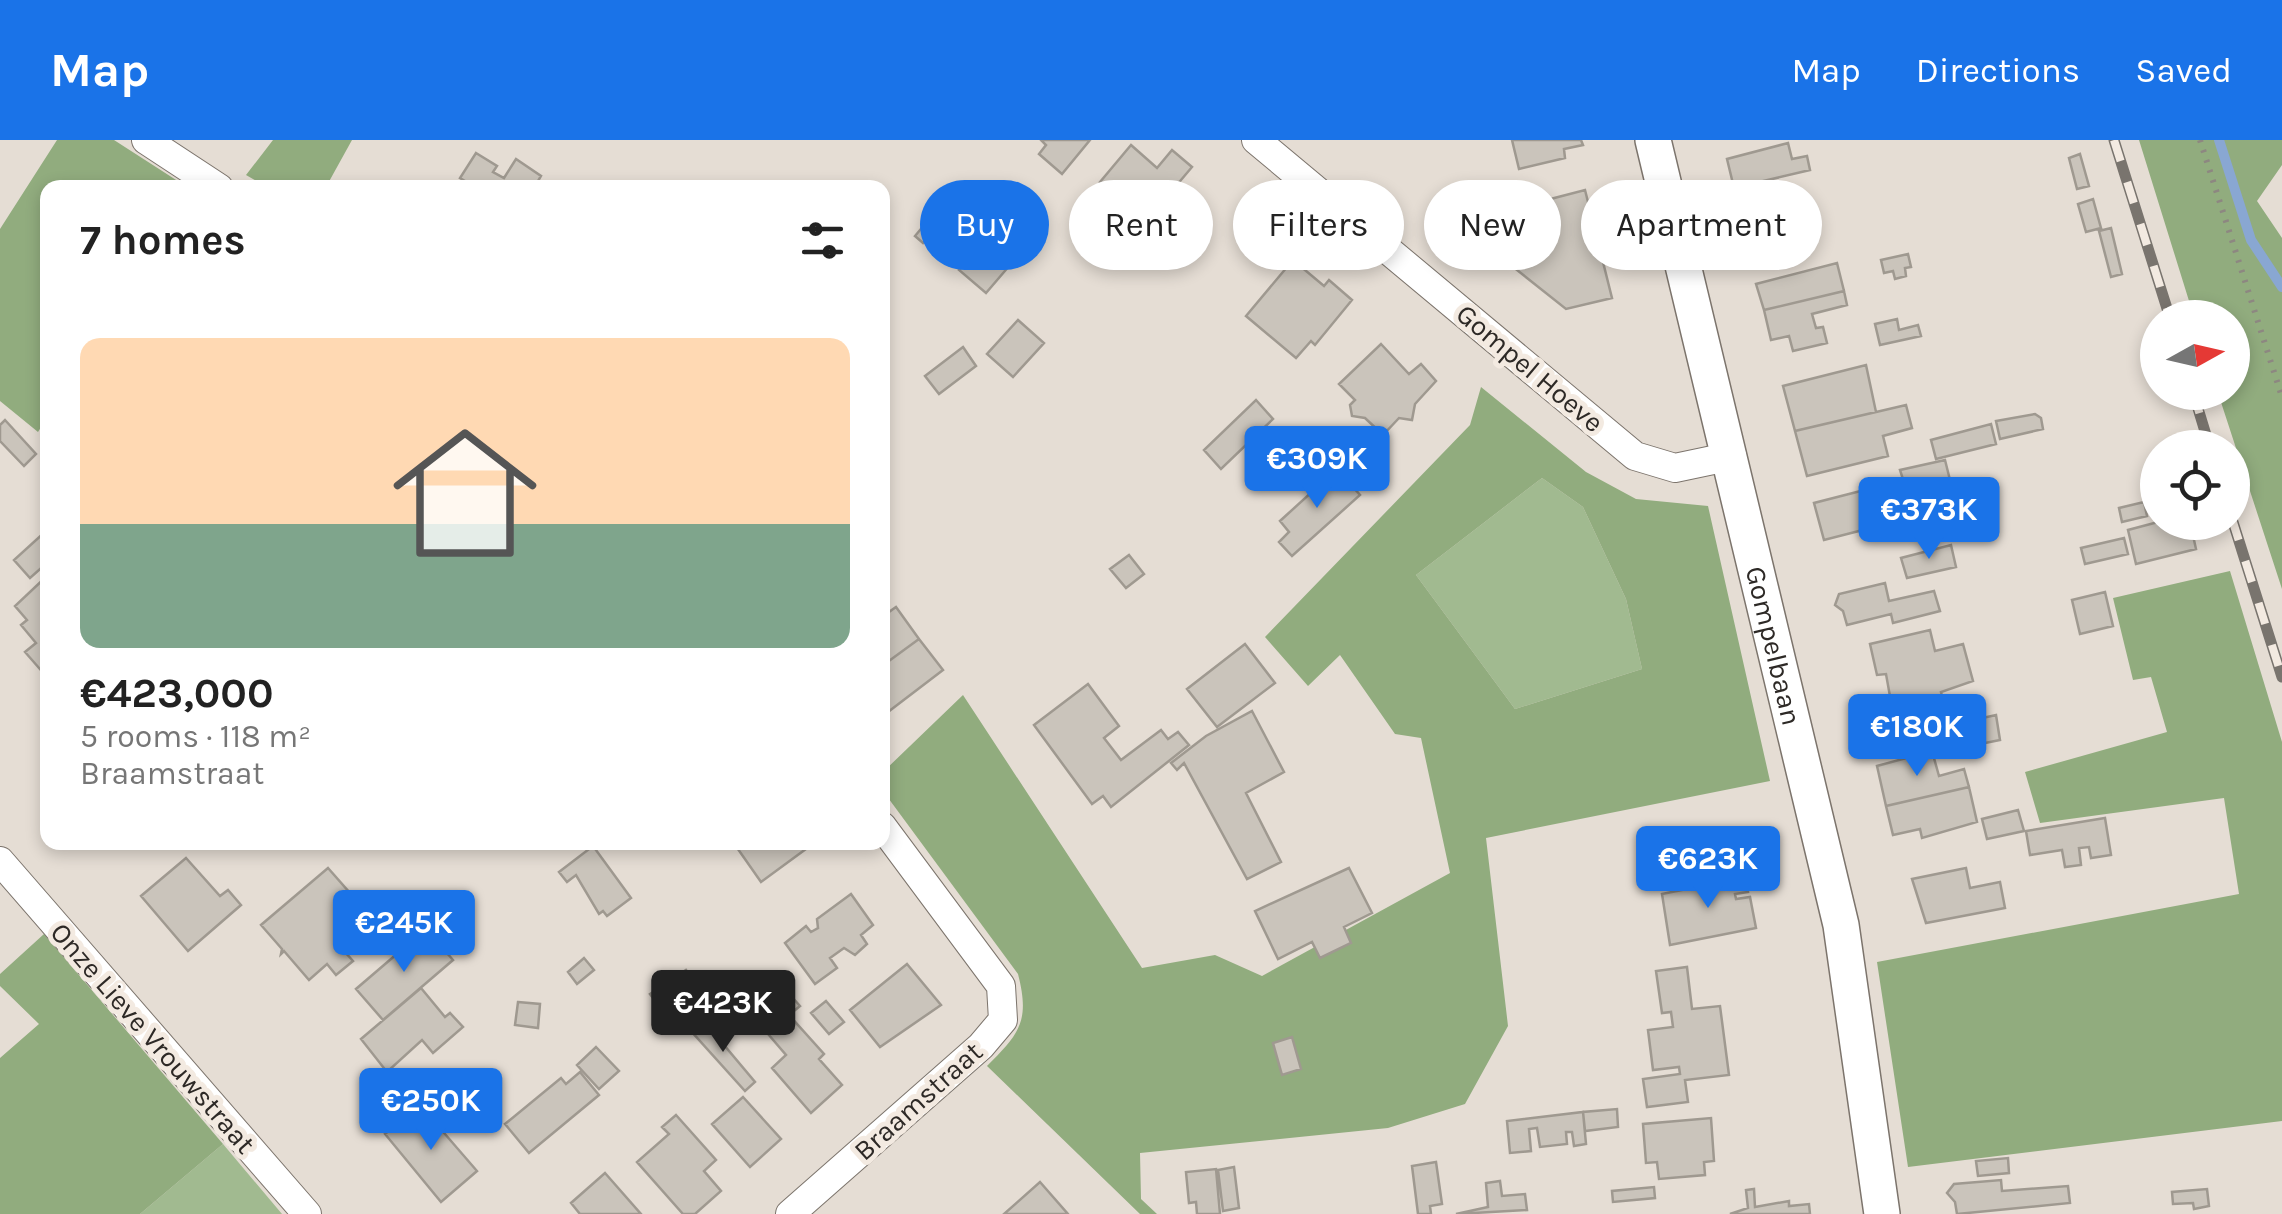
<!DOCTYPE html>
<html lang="en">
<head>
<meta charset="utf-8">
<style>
  :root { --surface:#fff; --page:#f6f6f6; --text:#222; --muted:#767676; --line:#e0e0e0; --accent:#1a73e8 }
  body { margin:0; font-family:Karla,sans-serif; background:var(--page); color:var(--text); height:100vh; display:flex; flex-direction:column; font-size:38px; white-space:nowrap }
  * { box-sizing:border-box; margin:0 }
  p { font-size:32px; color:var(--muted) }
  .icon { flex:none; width:55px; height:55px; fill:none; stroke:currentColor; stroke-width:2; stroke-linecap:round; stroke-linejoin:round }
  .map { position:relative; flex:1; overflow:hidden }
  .sheet { position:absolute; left:40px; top:40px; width:850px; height:670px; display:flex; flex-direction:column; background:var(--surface); border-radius:20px; box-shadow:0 5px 15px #0003 }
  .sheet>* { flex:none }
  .hud { position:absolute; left:920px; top:40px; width:950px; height:90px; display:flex; gap:20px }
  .needle { width:65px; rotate:82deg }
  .tools { position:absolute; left:2140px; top:160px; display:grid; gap:20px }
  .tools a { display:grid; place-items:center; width:110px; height:110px; border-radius:50%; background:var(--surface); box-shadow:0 5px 15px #0003; font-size:50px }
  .price { position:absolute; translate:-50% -85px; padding:0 22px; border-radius:10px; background:var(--accent); color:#fff; font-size:32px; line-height:65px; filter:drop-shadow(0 2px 5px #0008) }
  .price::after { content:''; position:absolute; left:50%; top:60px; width:30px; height:22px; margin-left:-15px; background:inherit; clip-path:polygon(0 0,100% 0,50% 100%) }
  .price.active { background:#222; color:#fff }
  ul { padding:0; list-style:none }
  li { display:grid; align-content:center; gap:20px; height:530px; padding:0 40px }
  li+li { border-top:2px solid var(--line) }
  li span { display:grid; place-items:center; height:310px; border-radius:20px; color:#555 }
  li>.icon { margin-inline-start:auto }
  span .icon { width:180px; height:180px; fill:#fffc; stroke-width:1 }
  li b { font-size:42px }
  h2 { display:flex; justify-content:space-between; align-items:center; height:120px; padding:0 40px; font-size:42px }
  .pill { padding:0 35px; border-radius:45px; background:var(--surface); box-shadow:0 5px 15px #0003; font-size:35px; line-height:90px }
  .pill.active { background:var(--accent); color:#fff }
  header { display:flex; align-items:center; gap:60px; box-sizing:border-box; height:140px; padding:0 50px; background:var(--accent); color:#fff }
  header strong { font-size:48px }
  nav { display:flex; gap:55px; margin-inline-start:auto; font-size:35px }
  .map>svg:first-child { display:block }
  .green { fill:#a1ba90 }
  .forest { fill:#91ac7e; fill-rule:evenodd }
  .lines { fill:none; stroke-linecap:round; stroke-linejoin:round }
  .stream { stroke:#89a7d2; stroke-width:10 }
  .building { fill:#cac4bb; stroke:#9f9990; stroke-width:2.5 }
  .minor-casing { stroke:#7c746c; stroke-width:30 }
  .tertiary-casing { stroke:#7c746c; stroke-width:38 }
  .path { stroke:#8d8781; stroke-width:6; stroke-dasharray:2.5 8; stroke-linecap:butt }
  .minor { stroke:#fff; stroke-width:28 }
  .tertiary { stroke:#fff; stroke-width:35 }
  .rail-casing { stroke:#79746e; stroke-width:11 }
  .rail { stroke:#f3eae1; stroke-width:8; stroke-dasharray:22; stroke-linecap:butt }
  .labels { text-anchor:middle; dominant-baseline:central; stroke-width:10; stroke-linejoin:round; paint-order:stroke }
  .street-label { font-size:28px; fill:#2d2926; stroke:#f3eae1 }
</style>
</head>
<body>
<header>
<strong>Map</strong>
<nav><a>Map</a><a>Directions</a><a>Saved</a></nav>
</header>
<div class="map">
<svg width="2282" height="1074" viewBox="0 0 2282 1074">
  <rect width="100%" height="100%" fill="#e5ddd4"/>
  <!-- green -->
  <path class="green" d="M 1542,338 L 1583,367 L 1626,459 L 1642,529 L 1515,569 L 1416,435 Z
    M 223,1004 L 282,1074 L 140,1074 Z"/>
  <!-- forest -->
  <path class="forest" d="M 57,0 L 114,0 L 187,47 L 48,48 L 48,276 L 38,292 L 0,261 L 0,89 Z
    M 273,0 L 352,0 L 326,47 L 267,47 L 246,35 Z
    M 2139,0 L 2282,0 L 2282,25 L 2257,61 L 2282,98 L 2282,449 L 2218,253 L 2232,252 L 2232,178 L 2194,177 Z
    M 1481,247 L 1586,332 L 1636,359 L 1708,366 L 1770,641 L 1486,698 L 1508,886 L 1465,964 L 1388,988 L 1140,1013 L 1141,1059 L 1157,1074 L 1140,1074 L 987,926 C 1020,893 1030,881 1018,834 L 883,651 L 883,632 L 963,555 L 1142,828 L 1215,815 L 1262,836 L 1450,733 L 1421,598 L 1395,594 L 1340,515 L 1308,546 L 1265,497 L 1470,285 ZM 1542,338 L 1583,367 L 1626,459 L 1642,529 L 1515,569 L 1416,435 Z
    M 2230,431 L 2282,602 L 2282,981 L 1908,1027 L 1877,822 L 2239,754 L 2224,658 L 2040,683 L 2025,632 L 2167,592 L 2151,537 L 2133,540 L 2113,458 Z
    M 44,794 L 223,1004 L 140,1074 L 0,1074 L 0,918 L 39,884 L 0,846 L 0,834 Z"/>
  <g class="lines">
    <!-- stream -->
    <path class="stream" d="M 2219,0 L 2251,100 L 2282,147"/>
  </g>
  <!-- building -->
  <path class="building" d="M 1041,0 L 1090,0 L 1062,34 L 1039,14 L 1046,5 Z
    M 1512,0 L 1581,0 L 1583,5 L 1564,9 L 1565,18 L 1519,29 Z
    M 1788,3 L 1792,19 L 1807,16 L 1810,30 L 1734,48 L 1727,19 Z
    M 1131,5 L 1157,28 L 1172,10 L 1192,27 L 1143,85 L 1130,74 L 1134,69 L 1100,42 Z
    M 476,13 L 497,26 L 493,32 L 504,38 L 516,19 L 541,36 L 534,48 L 467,48 L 470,44 L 460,38 Z
    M 2080,14 L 2089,46 L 2077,49 L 2069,18 Z
    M 1585,50 L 1612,158 L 1566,169 L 1458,83 Z
    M 2093,59 L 2101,88 L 2086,92 L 2078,64 Z
    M 1016,62 L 1044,85 L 1010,125 L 983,103 Z
    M 935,72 L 943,79 L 923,103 L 915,96 Z
    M 2111,88 L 2122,134 L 2111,137 L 2099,91 Z
    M 983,103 L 1010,125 L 986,153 L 959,130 Z
    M 1908,114 L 1911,127 L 1905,128 L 1906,136 L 1895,139 L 1893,131 L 1884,133 L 1881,120 Z
    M 1293,120 L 1324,146 L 1329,140 L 1352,160 L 1315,205 L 1311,201 L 1296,218 L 1246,176 Z
    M 1837,123 L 1844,151 L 1764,170 L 1756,144 Z
    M 1844,151 L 1847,165 L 1812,174 L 1816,188 L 1823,187 L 1827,203 L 1793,211 L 1789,196 L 1771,200 L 1764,170 Z
    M 1897,179 L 1899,190 L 1918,185 L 1921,196 L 1880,205 L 1875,184 Z
    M 1018,180 L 1044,203 L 1013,237 L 987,214 Z
    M 1381,204 L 1409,234 L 1421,224 L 1436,241 L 1415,264 L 1412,280 L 1399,278 L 1383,295 L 1365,278 L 1352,276 L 1350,265 L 1355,260 L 1339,244 Z
    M 963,207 L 976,226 L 939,254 L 925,236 Z
    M 1866,225 L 1876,272 L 1795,291 L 1783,246 Z
    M 1256,260 L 1273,279 L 1221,329 L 1204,310 Z
    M 1906,265 L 1912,288 L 1883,296 L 1888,316 L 1807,336 L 1795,291 Z
    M 2035,274 L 2041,278 L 2043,289 L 2000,299 L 1996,281 Z
    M 5,280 L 36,314 L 24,326 L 0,301 L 0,285 Z
    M 1991,284 L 1996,304 L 1936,319 L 1931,300 Z
    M 1945,320 L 1950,340 L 1907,352 L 1900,330 Z
    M 1337,329 L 1360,355 L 1292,416 L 1279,402 L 1289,392 L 1280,381 Z
    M 1880,346 L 1890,383 L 1824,400 L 1814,363 Z
    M 2144,362 L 2147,376 L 2122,382 L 2119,368 Z
    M 2158,382 L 2190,382 L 2196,409 L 2136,424 L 2128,390 Z
    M 46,391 L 48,422 L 30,438 L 14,420 Z
    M 2124,398 L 2128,414 L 2085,424 L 2081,408 Z
    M 1951,405 L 1956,427 L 1907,438 L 1901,418 Z
    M 1129,415 L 1144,434 L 1126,448 L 1110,429 Z
    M 48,435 L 48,534 L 46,536 L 25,512 L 36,503 L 21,485 L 27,480 L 15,466 Z
    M 1885,443 L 1889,461 L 1934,451 L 1940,471 L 1893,483 L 1891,474 L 1847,485 L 1843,471 L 1835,465 L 1839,454 Z
    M 2105,452 L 2113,486 L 2080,494 L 2072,460 Z
    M 896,467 L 919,499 L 882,526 L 882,477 Z
    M 1930,490 L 1935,511 L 1963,504 L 1973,541 L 1941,552 L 1946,572 L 1895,584 L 1886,534 L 1877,535 L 1870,504 Z
    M 919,499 L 943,530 L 884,575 L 882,526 Z
    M 1245,504 L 1275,543 L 1217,587 L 1187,549 Z
    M 1088,544 L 1119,586 L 1104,598 L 1121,620 L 1161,590 L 1168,599 L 1178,592 L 1189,605 L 1111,667 L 1103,656 L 1092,664 L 1034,585 Z
    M 1252,571 L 1284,632 L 1246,653 L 1281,722 L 1247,739 L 1184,623 L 1177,630 L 1171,623 L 1206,596 Z
    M 1996,575 L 2000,600 L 1960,608 L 1955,584 Z
    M 1932,611 L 1939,636 L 1964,629 L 1969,647 L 1886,666 L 1877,626 Z
    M 1969,647 L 1977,682 L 1922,698 L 1920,689 L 1893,695 L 1886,666 Z
    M 2018,670 L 2024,691 L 1987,699 L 1982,679 Z
    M 2105,678 L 2111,715 L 2091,718 L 2089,707 L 2079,708 L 2081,725 L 2065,727 L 2062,710 L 2030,715 L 2026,691 Z
    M 733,702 L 814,702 L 814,703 L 761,742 Z
    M 593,706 L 631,758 L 607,776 L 603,771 L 599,774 L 576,735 L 567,742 L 559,732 Z
    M 186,718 L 220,756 L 228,750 L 241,765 L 188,811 L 141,756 Z
    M 328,728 L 357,761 L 339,777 L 359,800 L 345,812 L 353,821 L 336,835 L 327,824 L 309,840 L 284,811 L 281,814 L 282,809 L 261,785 Z
    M 1349,728 L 1372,773 L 1344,787 L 1351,803 L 1320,818 L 1312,802 L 1278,819 L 1255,771 Z
    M 1966,728 L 1970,748 L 2000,742 L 2005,768 L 1926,783 L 1912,739 Z
    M 1746,737 L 1748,752 L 1735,754 L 1736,759 L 1750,757 L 1756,788 L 1670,805 L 1662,754 Z
    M 851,754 L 873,785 L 861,795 L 867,804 L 855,815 L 844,808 L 830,818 L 837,828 L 815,844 L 785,803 L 806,786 L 811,792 L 818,788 L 817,779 Z
    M 426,789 L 453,820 L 383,880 L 356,849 Z
    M 584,818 L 594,830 L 577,844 L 568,832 Z
    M 907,824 L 941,865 L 880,907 L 850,870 Z
    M 1687,827 L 1692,869 L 1720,866 L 1729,935 L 1685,940 L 1688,962 L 1647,967 L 1643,939 L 1680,934 L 1679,927 L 1653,930 L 1648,890 L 1673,887 L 1671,872 L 1662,873 L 1656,831 Z
    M 686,830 L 696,843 L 662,870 L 650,854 Z
    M 776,839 L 800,866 L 789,875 L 824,914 L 819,919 L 842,945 L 811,973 L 772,928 L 786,915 L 768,894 L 784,880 L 761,853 Z
    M 421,848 L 445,877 L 450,873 L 463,887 L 433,913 L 422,900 L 387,932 L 361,899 Z
    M 826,861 L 844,882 L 829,894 L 811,873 Z
    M 518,862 L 540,864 L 538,888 L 515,885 Z
    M 703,880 L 755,942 L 745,951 L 691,891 Z
    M 1292,897 L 1301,929 L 1282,935 L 1273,903 Z
    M 596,907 L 619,931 L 599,949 L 577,925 Z
    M 580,932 L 599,955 L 529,1013 L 505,984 L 561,938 L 566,944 Z
    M 743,957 L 781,999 L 750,1027 L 712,984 Z
    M 419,964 L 477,1031 L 441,1062 L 385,994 Z
    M 1617,969 L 1618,987 L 1585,991 L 1583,972 Z
    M 1583,972 L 1586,1004 L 1574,1006 L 1572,992 L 1566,992 L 1567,1004 L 1540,1007 L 1537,988 L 1529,989 L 1531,1011 L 1510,1013 L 1507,981 Z
    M 676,975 L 716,1020 L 704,1031 L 721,1051 L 695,1074 L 683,1074 L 637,1022 L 669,994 L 662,987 Z
    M 1711,978 L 1714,1021 L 1704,1022 L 1705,1035 L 1659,1039 L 1657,1022 L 1646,1023 L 1643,984 Z
    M 2008,1018 L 2009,1033 L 1978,1036 L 1976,1021 Z
    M 1436,1022 L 1442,1064 L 1430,1066 L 1431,1074 L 1418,1074 L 1412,1026 Z
    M 1234,1027 L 1239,1068 L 1223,1071 L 1218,1030 Z
    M 1216,1029 L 1220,1074 L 1197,1074 L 1196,1062 L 1189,1063 L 1186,1032 Z
    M 605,1033 L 641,1074 L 580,1074 L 571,1063 Z
    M 2001,1040 L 2002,1051 L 2068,1046 L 2070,1063 L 1957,1074 L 1955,1062 L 1947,1053 L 1954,1044 Z
    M 1500,1041 L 1502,1056 L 1525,1054 L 1527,1070 L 1456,1074 L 1488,1067 L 1486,1043 Z
    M 1040,1042 L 1068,1074 L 1004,1074 Z
    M 1654,1047 L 1655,1058 L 1613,1062 L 1612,1051 Z
    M 1754,1049 L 1755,1067 L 1789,1061 L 1789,1066 L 1809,1064 L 1810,1074 L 1730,1074 L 1748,1068 L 1746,1050 Z
    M 2207,1049 L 2209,1066 L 2194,1069 L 2193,1063 L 2173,1064 L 2172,1052 Z"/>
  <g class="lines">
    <!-- minor casing -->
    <g class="minor-casing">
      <path id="minor" d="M 146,0 L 219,48
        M 1256,0 L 1635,316 L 1675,328 L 1732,316
        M 0,721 L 307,1074
        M 790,1074 L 981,906 L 1003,880 L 1001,846 L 882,686"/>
    </g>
    <!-- tertiary casing -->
    <g class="tertiary-casing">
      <g id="tertiary">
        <path id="s1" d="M 1653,0 L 1841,785 L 1882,1074"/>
      </g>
    </g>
    <!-- path -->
    <path class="path" d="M 2200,0 L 2282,257"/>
    <!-- minor -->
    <use href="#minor" class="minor"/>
    <!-- tertiary -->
    <use href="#tertiary" class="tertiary"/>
    <!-- rail casing -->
    <g class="rail-casing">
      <path id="rail" d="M 2114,0 L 2170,178
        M 2193,252 L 2210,308
        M 2232,379 L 2282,537"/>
    </g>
    <!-- rail -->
    <use href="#rail" class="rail"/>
  </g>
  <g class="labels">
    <!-- street labels -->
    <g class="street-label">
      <text transform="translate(1530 228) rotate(40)">Gompel Hoeve</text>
      <text stroke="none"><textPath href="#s1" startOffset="520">Gompelbaan</textPath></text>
      <text transform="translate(153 898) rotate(49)">Onze Lieve Vrouwstraat</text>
      <text transform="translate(918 961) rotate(-42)">Braamstraat</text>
    </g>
  </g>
</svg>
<div class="tools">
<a><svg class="needle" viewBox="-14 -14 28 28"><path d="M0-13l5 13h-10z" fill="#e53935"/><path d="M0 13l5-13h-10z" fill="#767676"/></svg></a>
<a><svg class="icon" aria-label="locate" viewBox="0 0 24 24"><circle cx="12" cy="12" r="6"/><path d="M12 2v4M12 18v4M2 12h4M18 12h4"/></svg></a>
</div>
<b class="price" style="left:1317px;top:371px">€309K</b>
<b class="price" style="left:1929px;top:422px">€373K</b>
<b class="price" style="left:1917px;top:639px">€180K</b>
<b class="price" style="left:1708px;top:771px">€623K</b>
<b class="price" style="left:404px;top:835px">€245K</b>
<b class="price active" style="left:723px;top:915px">€423K</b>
<b class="price" style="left:431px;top:1013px">€250K</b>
<div class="hud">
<a class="pill active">Buy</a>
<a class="pill">Rent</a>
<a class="pill">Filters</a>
<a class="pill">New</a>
<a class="pill">Apartment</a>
</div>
<section class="sheet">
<h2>7 homes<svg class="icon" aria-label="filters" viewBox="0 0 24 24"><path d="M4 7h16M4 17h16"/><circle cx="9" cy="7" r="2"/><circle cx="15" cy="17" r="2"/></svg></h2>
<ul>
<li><span style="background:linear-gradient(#ffd9b3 60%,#7fa58c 0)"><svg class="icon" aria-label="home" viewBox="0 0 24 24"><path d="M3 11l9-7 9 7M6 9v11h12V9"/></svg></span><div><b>€423,000</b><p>5 rooms · 118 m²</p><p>Braamstraat</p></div></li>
</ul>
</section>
</div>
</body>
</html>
